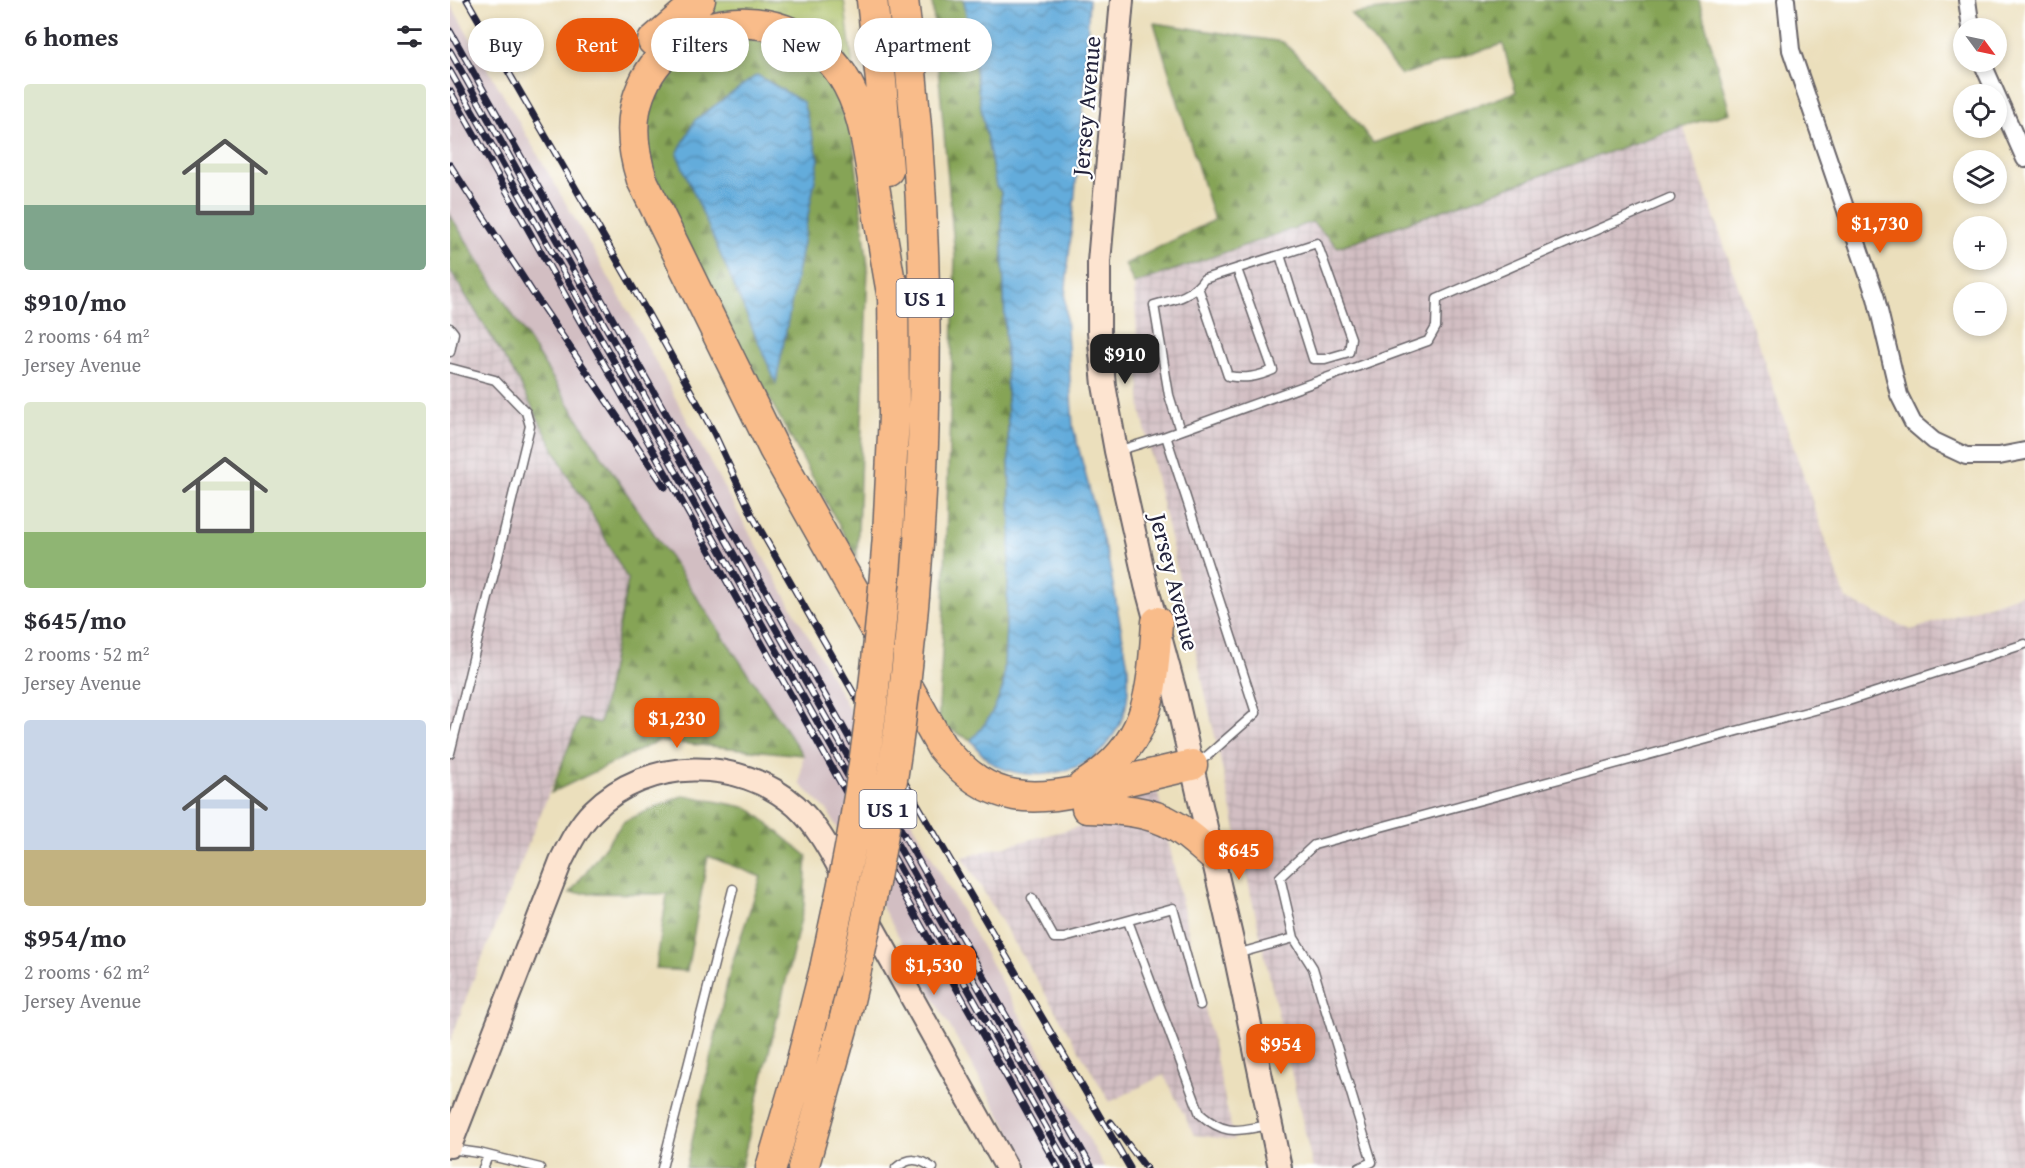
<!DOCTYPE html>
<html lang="en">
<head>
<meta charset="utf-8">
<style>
  :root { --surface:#fff; --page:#f2f2f3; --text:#2b2b33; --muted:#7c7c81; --accent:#ea580c }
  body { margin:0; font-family:"Gentium Book Plus",serif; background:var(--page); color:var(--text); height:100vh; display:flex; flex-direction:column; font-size:22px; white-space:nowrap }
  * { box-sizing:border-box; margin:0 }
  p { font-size:20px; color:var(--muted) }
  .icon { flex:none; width:33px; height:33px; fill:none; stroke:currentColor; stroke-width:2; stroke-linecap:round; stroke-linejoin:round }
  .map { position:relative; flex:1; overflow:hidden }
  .sheet { display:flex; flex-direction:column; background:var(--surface); width:450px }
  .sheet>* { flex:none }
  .guide { position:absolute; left:18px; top:18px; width:570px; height:54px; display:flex; gap:12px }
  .needle { width:39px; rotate:123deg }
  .tools { position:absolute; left:1503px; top:18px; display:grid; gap:12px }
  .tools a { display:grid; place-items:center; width:54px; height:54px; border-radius:50%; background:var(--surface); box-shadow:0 3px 9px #0003; font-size:30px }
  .price { position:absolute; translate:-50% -51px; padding:0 14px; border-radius:12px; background:var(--accent); color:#fff; font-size:20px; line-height:39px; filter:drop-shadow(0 2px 3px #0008) }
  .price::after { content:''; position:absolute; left:50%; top:36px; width:18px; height:14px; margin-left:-9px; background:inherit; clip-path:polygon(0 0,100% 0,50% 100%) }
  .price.on { background:#222; color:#fff }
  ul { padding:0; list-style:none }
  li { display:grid; align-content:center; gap:12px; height:318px; padding:0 24px }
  li span { display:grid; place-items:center; height:186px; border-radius:6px; color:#555 }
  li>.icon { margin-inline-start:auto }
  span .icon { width:108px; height:108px; fill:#fffc; stroke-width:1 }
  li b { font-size:26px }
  h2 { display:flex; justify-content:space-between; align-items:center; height:72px; padding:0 24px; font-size:26px }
  .chip { padding:0 21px; border-radius:27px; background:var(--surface); box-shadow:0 3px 9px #0003; font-size:21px; line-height:54px }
  .chip.on { background:var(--accent); color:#fff }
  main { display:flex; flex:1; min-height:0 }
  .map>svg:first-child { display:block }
  .industrial { fill:url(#industrial-grid) }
  .railway { fill:#d2bec2 }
  .grass { fill:url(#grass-tufts); stroke:#65704e; stroke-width:1.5 }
  .forest { fill:url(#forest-firs); stroke:#546349; stroke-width:1.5 }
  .water { fill:url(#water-waves); stroke:#43678b; stroke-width:1.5 }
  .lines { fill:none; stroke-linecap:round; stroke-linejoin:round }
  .lane-casing { stroke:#686468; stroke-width:11 }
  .street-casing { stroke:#686468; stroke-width:20 }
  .secondary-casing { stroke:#686468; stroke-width:26 }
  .highway-casing { stroke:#686468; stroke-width:33 }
  .lane { stroke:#fff; stroke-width:8 }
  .street { stroke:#fff; stroke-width:16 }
  .secondary { stroke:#fde4d0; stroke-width:22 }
  .highway { stroke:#f9bc8a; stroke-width:30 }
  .rail-casing { stroke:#22223b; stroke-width:7 }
  .rail { stroke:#fff; stroke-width:4.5; stroke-dasharray:14; stroke-linecap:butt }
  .highway-bridge-casing { stroke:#686468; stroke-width:33; stroke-linecap:butt }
  .highway-bridge { stroke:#f9bc8a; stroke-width:30 }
  .labels { text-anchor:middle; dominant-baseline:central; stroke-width:4.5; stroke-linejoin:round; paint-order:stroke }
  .shield { fill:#fff; stroke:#646476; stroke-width:1.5 }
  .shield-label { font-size:22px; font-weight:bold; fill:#22223b }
  .street-label { font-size:24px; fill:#22223b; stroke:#fff }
</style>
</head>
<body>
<main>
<section class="sheet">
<h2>6 homes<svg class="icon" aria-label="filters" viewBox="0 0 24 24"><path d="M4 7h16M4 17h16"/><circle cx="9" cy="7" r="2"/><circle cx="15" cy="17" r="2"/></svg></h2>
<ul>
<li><span style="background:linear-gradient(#dfe7d0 65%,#7fa58c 0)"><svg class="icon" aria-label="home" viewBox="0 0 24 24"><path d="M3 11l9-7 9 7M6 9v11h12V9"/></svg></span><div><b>$910/mo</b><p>2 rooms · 64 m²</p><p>Jersey Avenue</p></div></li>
<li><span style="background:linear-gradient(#dfe7d0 70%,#8fb573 0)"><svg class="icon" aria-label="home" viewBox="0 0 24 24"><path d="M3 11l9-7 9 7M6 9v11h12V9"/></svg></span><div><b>$645/mo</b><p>2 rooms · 52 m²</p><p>Jersey Avenue</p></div></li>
<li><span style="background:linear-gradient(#c9d6e8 70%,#c2b280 0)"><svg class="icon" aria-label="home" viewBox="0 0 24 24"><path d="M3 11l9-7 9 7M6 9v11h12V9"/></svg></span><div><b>$954/mo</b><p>2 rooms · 62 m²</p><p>Jersey Avenue</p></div></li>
</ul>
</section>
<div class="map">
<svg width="1575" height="1168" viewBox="0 0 1575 1168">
  <defs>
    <pattern id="industrial-grid" width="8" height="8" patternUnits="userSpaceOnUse" patternTransform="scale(1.5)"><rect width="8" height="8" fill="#d2bec2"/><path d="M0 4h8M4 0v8" fill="none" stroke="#b4a3a8"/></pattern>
    <pattern id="grass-tufts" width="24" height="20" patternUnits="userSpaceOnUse" patternTransform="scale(1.5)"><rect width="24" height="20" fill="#a8bd61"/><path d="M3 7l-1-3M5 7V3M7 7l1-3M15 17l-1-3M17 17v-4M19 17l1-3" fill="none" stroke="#90a255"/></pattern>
    <pattern id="forest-firs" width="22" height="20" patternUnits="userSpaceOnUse" patternTransform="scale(1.5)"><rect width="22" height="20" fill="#86a457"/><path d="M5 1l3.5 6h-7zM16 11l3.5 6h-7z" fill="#6d8549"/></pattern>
    <pattern id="water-waves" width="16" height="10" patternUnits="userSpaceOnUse" patternTransform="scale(1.5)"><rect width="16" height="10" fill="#64acdb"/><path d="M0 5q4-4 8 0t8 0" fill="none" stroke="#528cb3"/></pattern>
  </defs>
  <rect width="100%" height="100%" fill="#fff"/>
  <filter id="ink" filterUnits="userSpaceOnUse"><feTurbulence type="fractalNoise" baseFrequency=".0167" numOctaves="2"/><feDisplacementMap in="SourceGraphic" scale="12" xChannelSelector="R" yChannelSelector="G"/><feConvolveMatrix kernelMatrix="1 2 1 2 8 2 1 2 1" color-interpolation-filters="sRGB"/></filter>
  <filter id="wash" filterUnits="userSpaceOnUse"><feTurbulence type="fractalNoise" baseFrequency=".008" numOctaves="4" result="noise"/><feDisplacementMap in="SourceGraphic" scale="24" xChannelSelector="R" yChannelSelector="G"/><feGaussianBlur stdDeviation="1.35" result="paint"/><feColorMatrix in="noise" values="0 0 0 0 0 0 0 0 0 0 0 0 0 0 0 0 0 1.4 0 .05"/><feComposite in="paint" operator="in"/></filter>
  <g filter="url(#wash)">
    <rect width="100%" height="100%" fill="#ebdfbc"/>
    <!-- industrial -->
    <path class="industrial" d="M 1233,126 L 1396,599 L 1461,630 L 1575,593 L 1575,1168 L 863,1168 L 691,411 L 684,284 L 862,222 L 888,247 Z
      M 0,270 L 68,380 L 119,478 L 133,498 L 178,580 L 150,724 L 129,719 L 18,993 L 0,1043 Z
      M 707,789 L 784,1140 L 744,1135 L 714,1075 L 660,1102 L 513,857 L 632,826 Z"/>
    <!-- railway -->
    <path class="railway" d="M 0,3 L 181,316 L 274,488 L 377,669 L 655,1168 L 580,1168 L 377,810 L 350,784 L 353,754 L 149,452 L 0,215 Z"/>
    <!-- grass -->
    <path class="grass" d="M 268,0 L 394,0 L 404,75 L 375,37 L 340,17 L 292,10 L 253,14 Z"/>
    <!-- forest -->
    <path class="forest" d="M 482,0 L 514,0 L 532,113 L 546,185 L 551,192 L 561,524 L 555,660 L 553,687 L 545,710 L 534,728 L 521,740 L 488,724 L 493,634 L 505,257 Z
      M 1000,0 L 1249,0 L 1280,113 L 1233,126 L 888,247 L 862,222 L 684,284 L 675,264 L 764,220 L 704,23 L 833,42 L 880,88 L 923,143 L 1066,92 L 1053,44 L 951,75 L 901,14 Z
      M 285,35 L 335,47 L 378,75 L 401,122 L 418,267 L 407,558 L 221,220 L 197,152 L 194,121 L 209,85 L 242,45 Z
      M 0,215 L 149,452 L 353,755 L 208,741 L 101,793 L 129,719 L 150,723 L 178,580 L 133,498 L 119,478 L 68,380 L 0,270 Z
      M 234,795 L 299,808 L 357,856 L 354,906 L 291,1168 L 236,1168 L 281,966 L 311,877 L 258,856 L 237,971 L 206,969 L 217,894 L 120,893 L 174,821 Z"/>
    <!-- water -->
    <path class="water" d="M 514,0 L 639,0 L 634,100 L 615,298 L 623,427 L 659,563 L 678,666 C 679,684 679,705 671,721 C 667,731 658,743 651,751 C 625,777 569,783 539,761 C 532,755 526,747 521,740 C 537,724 545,709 553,687 L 561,524 L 551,192 L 546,186 L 532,113 Z
      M 307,75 L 353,102 L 369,159 L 326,383 L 227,154 L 245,120 Z"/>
  </g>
  <g filter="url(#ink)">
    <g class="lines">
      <!-- lane casing -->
      <g class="lane-casing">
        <path id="lane" d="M 748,287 L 778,376 C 795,379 807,377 823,370 L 787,269
          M 0,328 L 4,333 L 0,352
          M 0,368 L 45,380 L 76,412 L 80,426 L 0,753
          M 730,431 L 719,395 L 704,305 C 723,300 742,297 754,279 L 867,243 L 901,338 L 899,352 L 875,359 L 863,359 L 830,255
          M 667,451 L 716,436
          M 745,763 L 757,756 L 806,713 L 716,436 L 978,341 L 986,327 L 987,299 L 1220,198
          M 582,898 L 604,938 L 614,938 L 723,908 L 750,1005
          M 678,921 L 750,1114 C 777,1137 788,1130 820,1125
          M 844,938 L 863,968 L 922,1162 L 909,1168
          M 786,954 L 844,938 L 830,877 L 864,845 L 1398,701 L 1575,644
          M 0,1149 L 29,1153 L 90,1168
          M 33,1168 L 38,1156
          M 212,1168 L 283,889
          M 446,1168 C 459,1157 469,1158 483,1168"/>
      </g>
      <!-- street casing -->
      <g class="street-casing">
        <path id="street" d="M 1336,0 L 1341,50 L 1426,298 L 1449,395 L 1463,423 L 1484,441 L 1516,456 L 1549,456 L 1575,451
          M 1517,0 L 1521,28
          M 1532,62 L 1575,159"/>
      </g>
      <!-- secondary casing -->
      <g class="secondary-casing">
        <path id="secondary" d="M 672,0 L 649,262 L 649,332 L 654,385 L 666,451 L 696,585 L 725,692 L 785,954 L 830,1168
          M 413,910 L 557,1168
          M 0,1146 L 111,861 C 120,843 129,825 143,811 C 197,757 289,756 346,806 C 369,827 382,855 397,881"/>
      </g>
      <!-- highway casing -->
      <g class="highway-casing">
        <path id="highway" d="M 422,0 L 431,81 L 438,170
          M 453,0 C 478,198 481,397 464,596
          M 203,41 L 250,0
          M 444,304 C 437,267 431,229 425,192 C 418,152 415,110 392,75 C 342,0 221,5 189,95 C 179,123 183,152 192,180 L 324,449 L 491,746 C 540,807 584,802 652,786 C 682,779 712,772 742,765
          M 438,535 L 444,415 L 443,284
          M 633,786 C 700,744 702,695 707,622
          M 637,808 C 667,809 699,810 725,826 C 739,834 751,846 763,856
          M 321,1168 L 349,1072 L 375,969
          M 353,1168 L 395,1018"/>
      </g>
      <!-- lane -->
      <use href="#lane" class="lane"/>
      <!-- street -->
      <use href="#street" class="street"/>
      <!-- secondary -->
      <use href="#secondary" class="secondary"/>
      <!-- highway -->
      <use href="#highway" class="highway"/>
      <!-- rail casing -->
      <g class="rail-casing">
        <path id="rail" d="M 17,0 L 197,312 L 264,433 L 303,517 L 451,776 L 680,1168
          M 0,31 L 642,1168
          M 0,51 L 630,1168
          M 0,71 L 619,1168
          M 0,91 L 608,1168
          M 0,165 L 83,293 L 215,487
          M 661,1122 L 696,1168"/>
      </g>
      <!-- rail -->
      <use href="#rail" class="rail"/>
      <!-- highway-bridge casing -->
      <g class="highway-bridge-casing">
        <path id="highway-bridge" d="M 375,969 C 385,921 396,873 404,826 C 421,730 431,633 438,535
          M 395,1018 C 428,879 452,739 464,596"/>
      </g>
      <!-- highway-bridge -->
      <use href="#highway-bridge" class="highway-bridge"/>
    </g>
  </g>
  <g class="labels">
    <!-- shield labels -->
    <g class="shield">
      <rect x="446.5" y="279" width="57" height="38" rx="4.5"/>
      <rect x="409.5" y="790" width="57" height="38" rx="4.5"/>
    </g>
    <g class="shield-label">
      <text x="475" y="298">US 1</text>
      <text x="438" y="809">US 1</text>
    </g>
    <!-- street labels -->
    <g class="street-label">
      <text transform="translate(636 106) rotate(-85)">Jersey Avenue</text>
      <text transform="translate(725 582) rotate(76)">Jersey Avenue</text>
    </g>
  </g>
</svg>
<div class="tools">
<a><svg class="needle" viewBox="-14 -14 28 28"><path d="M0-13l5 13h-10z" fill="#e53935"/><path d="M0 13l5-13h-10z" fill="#7c7c81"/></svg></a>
<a><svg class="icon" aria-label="locate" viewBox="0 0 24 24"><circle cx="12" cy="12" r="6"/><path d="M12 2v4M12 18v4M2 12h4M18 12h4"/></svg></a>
<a><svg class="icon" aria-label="layers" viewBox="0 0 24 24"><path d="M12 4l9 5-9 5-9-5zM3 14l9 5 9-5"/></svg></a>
<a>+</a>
<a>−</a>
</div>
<b class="price" style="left:1430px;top:254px">$1,730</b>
<b class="price on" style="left:675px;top:385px">$910</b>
<b class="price" style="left:227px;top:749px">$1,230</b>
<b class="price" style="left:789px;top:881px">$645</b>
<b class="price" style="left:484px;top:996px">$1,530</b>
<b class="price" style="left:831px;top:1075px">$954</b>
<div class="guide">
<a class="chip">Buy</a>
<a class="chip on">Rent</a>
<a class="chip">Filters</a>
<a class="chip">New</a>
<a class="chip">Apartment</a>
</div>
</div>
</main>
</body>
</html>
